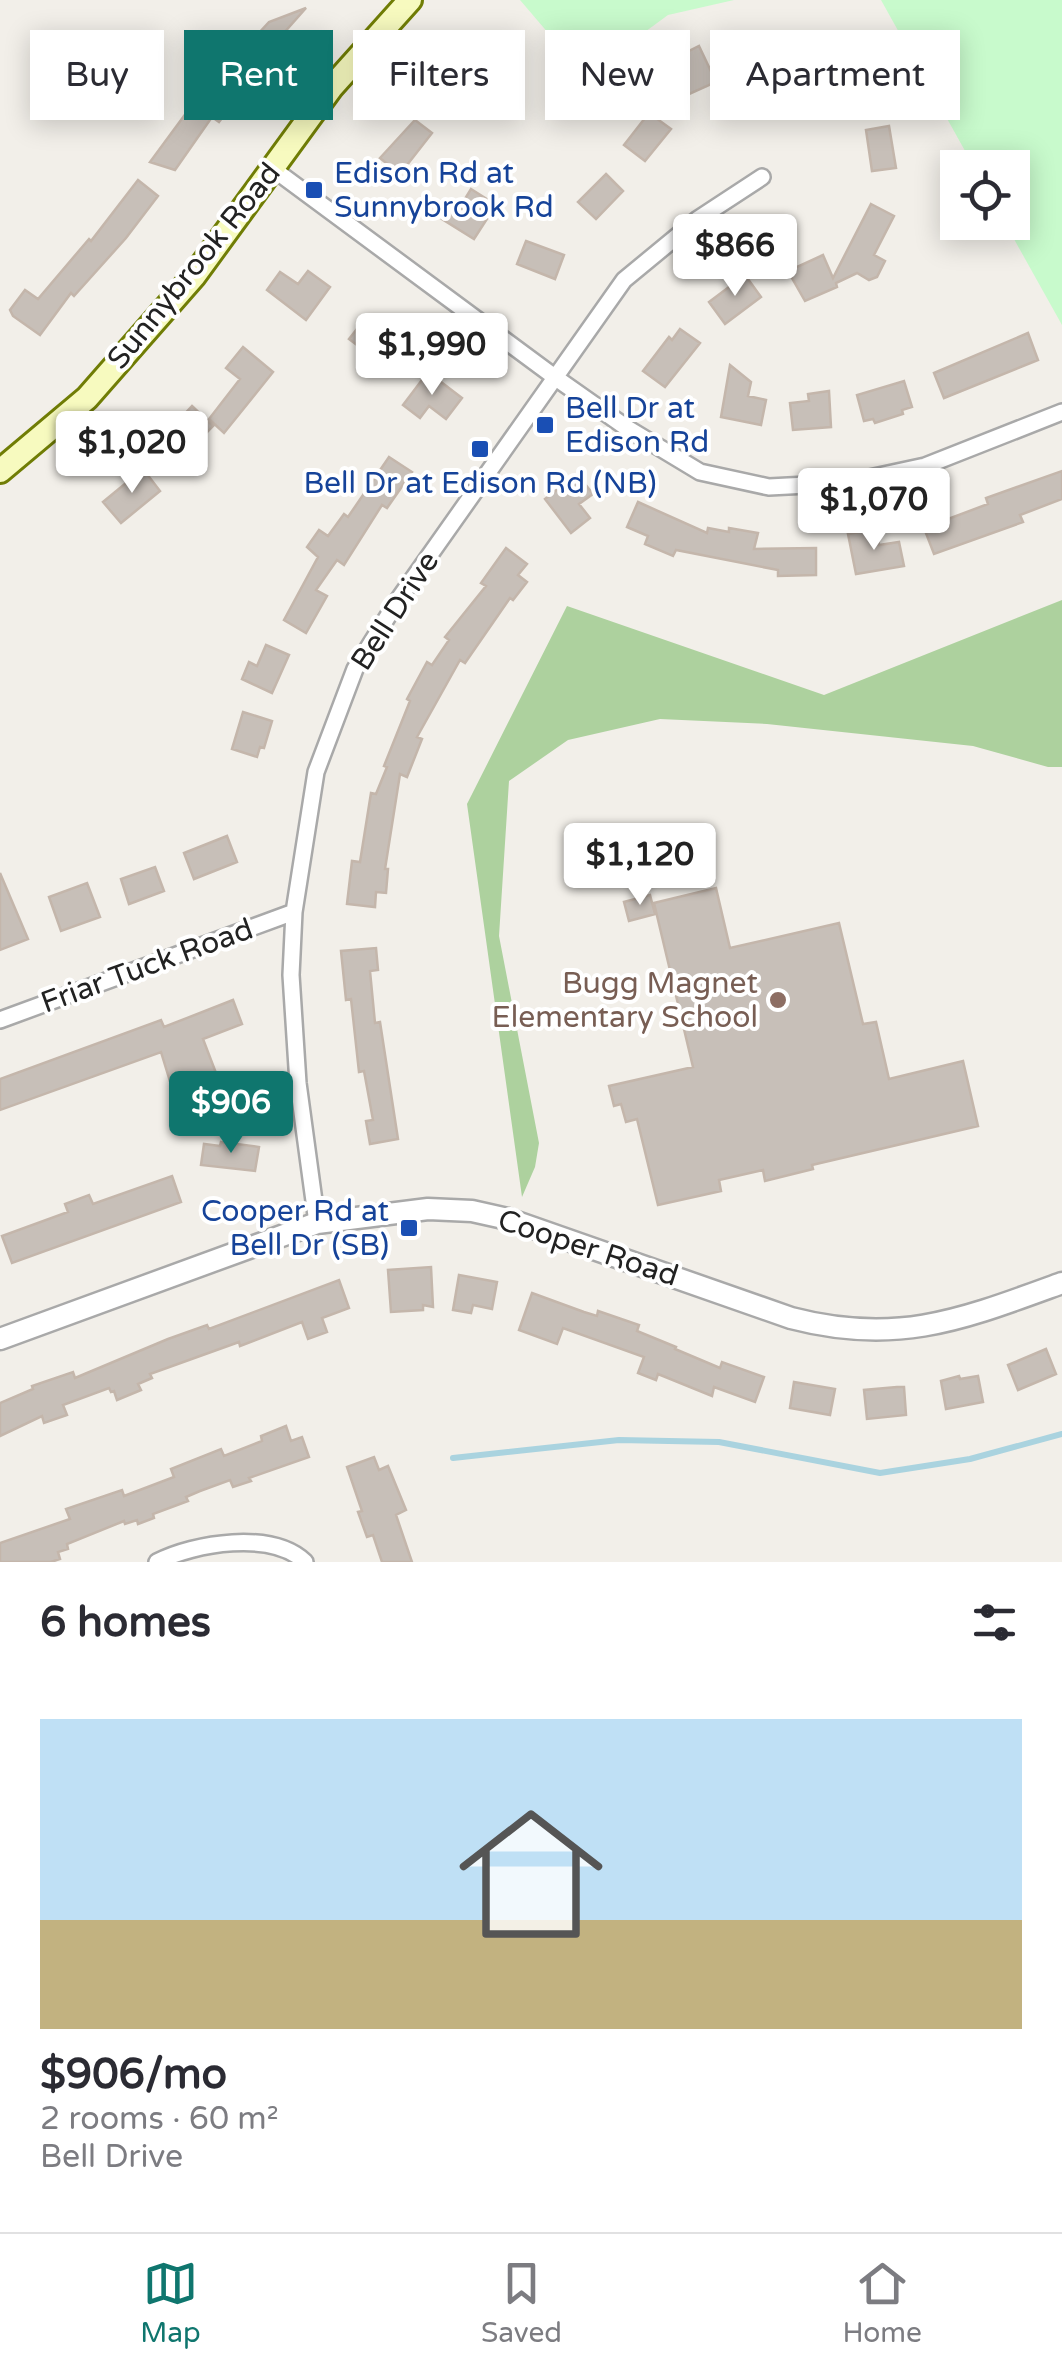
<!DOCTYPE html>
<html lang="en">
<head>
<meta charset="utf-8">
<style>
  :root { --surface:#fff; --page:#f7f7f7; --text:#2b2b33; --muted:#7c7c81; --line:#e1e1e2; --accent:#0f766e }
  body { margin:0; font-family:"Varela Round",sans-serif; background:var(--page); color:var(--text); height:100vh; display:flex; flex-direction:column; font-size:38px; white-space:nowrap }
  * { box-sizing:border-box; margin:0 }
  p { font-size:32px; color:var(--muted) }
  .icon { flex:none; width:55px; height:55px; fill:none; stroke:currentColor; stroke-width:2; stroke-linecap:round; stroke-linejoin:round }
  .map { position:relative; height:1562px; overflow:hidden }
  .drawer { display:flex; flex-direction:column; background:var(--surface); flex:1 }
  .drawer>* { flex:none }
  .banner { position:absolute; left:30px; top:30px; width:1002px; height:90px; display:flex; gap:20px }
  .buttons { position:absolute; left:940px; top:150px; display:grid; gap:20px }
  .buttons a { display:grid; place-items:center; width:90px; height:90px; border-radius:0px; background:var(--surface); box-shadow:0 5px 25px #0003; font-size:50px }
  .price { position:absolute; translate:-50% -85px; padding:0 22px; border-radius:10px; background:#fff; color:#222; font-size:32px; line-height:65px; filter:drop-shadow(0 2px 5px #0008) }
  .price::after { content:''; position:absolute; left:50%; top:60px; width:30px; height:22px; margin-left:-15px; background:inherit; clip-path:polygon(0 0,100% 0,50% 100%) }
  .price.current { background:var(--accent); color:#fff }
  ul { padding:0; list-style:none }
  li { display:grid; align-content:center; gap:20px; height:530px; padding:0 40px }
  li+li { border-top:2px solid var(--line) }
  li span { display:grid; place-items:center; height:310px; border-radius:0px; color:#555 }
  li>.icon { margin-inline-start:auto }
  span .icon { width:180px; height:180px; fill:#fffc; stroke-width:1 }
  li b { font-size:42px }
  h2 { display:flex; justify-content:space-between; align-items:center; height:120px; padding:0 40px; font-size:42px }
  .pill { padding:0 35px; border-radius:0px; background:var(--surface); box-shadow:0 5px 25px #0003; font-size:35px; line-height:90px }
  .pill.current { background:var(--accent); color:#fff }
  .tab-bar { display:flex; justify-content:space-around; align-items:center; height:140px; border-top:2px solid var(--line); background:var(--surface); font-size:28px; color:var(--muted) }
  .tab-bar a { display:grid; justify-items:center; gap:5px }
  .tab-bar .current { color:var(--accent) }
  .map>svg:first-child { display:block }
  .forest { fill:#add19e }
  .park { fill:#c8facc }
  .lines { fill:none; stroke-linecap:round; stroke-linejoin:round }
  .stream { stroke:#aad3df; stroke-width:6 }
  .building { fill:#c7bfb8; stroke:#c4b6ab; stroke-width:2.5 }
  .minor-casing { stroke:#a9a9a9; stroke-width:20 }
  .tertiary-casing { stroke:#a9a9a9; stroke-width:25 }
  .secondary-casing { stroke:#707d05; stroke-width:28 }
  .minor { stroke:#fff; stroke-width:15 }
  .tertiary { stroke:#fff; stroke-width:20 }
  .secondary { stroke:#f7fabf; stroke-width:22 }
  .transit-dot { fill:#1a4fb4; stroke:#fff; stroke-width:4 }
  .education-dot { fill:#8d6e63; stroke:#fff; stroke-width:4 }
  .labels { text-anchor:middle; dominant-baseline:central; stroke-width:8; stroke-linejoin:round; paint-order:stroke }
  .transit-label { font-size:30px; fill:#164399; stroke:#fff; text-anchor:start }
  .street-label { font-size:30px; fill:#222; stroke:#fff }
  .education-label { font-size:30px; fill:#785e54; stroke:#fff; text-anchor:end }
</style>
</head>
<body>
<div class="map">
<svg width="1062" height="1562" viewBox="0 0 1062 1562">
  <rect width="100%" height="100%" fill="#f2efe9"/>
  <!-- forest -->
  <path class="forest" d="M 1062,600 L 1062,767 L 1048,767 L 973,746 L 767,724 L 660,719 L 568,740 L 509,781 L 499,936 L 539,1143 L 535,1167 L 522,1197 L 467,804 L 567,606 L 824,695 Z"/>
  <!-- park -->
  <path class="park" d="M 520,0 L 734,0 L 668,15 L 585,76 Z
    M 881,0 L 1062,0 L 1062,325 L 1005,223 L 1012,222 L 1012,168 L 974,167 Z"/>
  <g class="lines">
    <!-- stream -->
    <path class="stream" d="M 453,1458 L 619,1440 L 719,1442 L 880,1473 L 970,1459 L 1062,1434"/>
  </g>
  <!-- building -->
  <path class="building" d="M 306,8 L 275,43 L 277,47 L 265,61 L 247,46 L 269,22 Z
    M 748,33 L 789,38 L 786,66 L 744,65 Z
    M 699,46 L 716,82 L 689,94 L 673,59 Z
    M 459,56 L 478,75 L 448,106 L 428,86 Z
    M 836,64 L 864,91 L 844,111 L 815,86 Z
    M 215,74 L 243,90 L 219,122 L 212,117 L 175,170 L 150,162 Z
    M 649,113 L 671,129 L 645,161 L 624,145 Z
    M 415,120 L 432,133 L 400,174 L 380,158 Z
    M 889,126 L 896,168 L 872,171 L 866,130 Z
    M 606,174 L 623,191 L 596,219 L 578,202 Z
    M 138,180 L 158,196 L 126,238 L 74,296 L 71,293 L 40,335 L 13,316 L 10,310 L 25,290 L 38,299 L 89,239 L 91,241 Z
    M 471,189 L 496,205 L 474,239 L 442,219 L 453,202 L 460,207 Z
    M 871,204 L 894,216 L 874,255 L 885,261 L 877,277 L 869,280 L 857,273 L 836,283 L 837,287 L 805,301 L 788,271 L 823,255 L 833,278 Z
    M 526,241 L 564,255 L 555,279 L 517,264 Z
    M 308,271 L 330,287 L 306,320 L 267,290 L 280,272 L 298,284 Z
    M 745,275 L 761,297 L 725,324 L 709,302 Z
    M 372,319 L 406,346 L 389,369 L 349,339 L 364,320 L 369,324 Z
    M 680,329 L 700,343 L 665,387 L 643,371 L 669,337 L 672,340 Z
    M 1028,333 L 1038,360 L 944,398 L 934,373 Z
    M 243,347 L 273,372 L 224,433 L 209,419 L 240,379 L 226,368 Z
    M 730,365 L 751,382 L 748,396 L 766,400 L 761,425 L 721,417 Z
    M 428,372 L 462,398 L 446,419 L 429,406 L 420,418 L 403,405 Z
    M 904,381 L 912,407 L 902,410 L 903,414 L 875,423 L 873,419 L 864,421 L 857,395 Z
    M 829,391 L 831,427 L 793,430 L 790,403 L 809,401 L 808,394 Z
    M 192,406 L 213,426 L 176,464 L 156,444 L 175,419 L 178,421 Z
    M 389,457 L 412,472 L 387,508 L 382,505 L 344,565 L 337,560 L 316,590 L 327,596 L 306,633 L 284,620 L 318,557 L 307,547 L 319,530 L 328,536 L 344,514 L 348,517 Z
    M 143,469 L 160,491 L 121,523 L 103,502 Z
    M 1062,471 L 1062,499 L 1020,515 L 1023,522 L 934,554 L 924,528 L 988,504 L 986,498 Z
    M 577,474 L 593,494 L 579,504 L 590,518 L 571,533 L 545,499 Z
    M 638,502 L 707,533 L 708,528 L 729,532 L 729,528 L 758,533 L 754,549 L 816,548 L 816,575 L 778,576 L 778,570 L 676,550 L 673,556 L 645,544 L 648,536 L 627,527 Z
    M 876,529 L 879,545 L 899,542 L 904,566 L 856,574 L 848,534 Z
    M 506,548 L 527,564 L 518,575 L 527,582 L 513,600 L 510,598 L 465,663 L 460,660 L 417,737 L 422,739 L 407,777 L 400,774 L 385,869 L 388,869 L 386,893 L 376,892 L 375,907 L 347,904 L 352,861 L 360,862 L 371,793 L 376,794 L 387,767 L 384,766 L 410,701 L 407,699 L 427,662 L 432,665 L 449,640 L 445,637 L 486,586 L 481,583 Z
    M 266,645 L 289,655 L 272,693 L 242,679 L 249,662 L 257,666 Z
    M 243,712 L 272,721 L 264,748 L 260,747 L 257,757 L 232,749 Z
    M 227,836 L 237,862 L 194,879 L 184,853 Z
    M 155,867 L 164,891 L 129,904 L 121,879 Z
    M 0,873 L 28,939 L 0,950 Z
    M 87,883 L 100,917 L 61,931 L 49,897 Z
    M 716,888 L 730,948 L 839,923 L 863,1024 L 876,1022 L 889,1079 L 963,1061 L 978,1126 L 812,1165 L 813,1169 L 765,1181 L 763,1170 L 719,1180 L 721,1191 L 658,1205 L 637,1119 L 626,1122 L 621,1104 L 614,1106 L 609,1086 L 693,1067 L 654,903 Z
    M 650,895 L 655,914 L 629,921 L 624,902 Z
    M 376,948 L 378,970 L 370,971 L 375,1023 L 380,1022 L 398,1139 L 370,1144 L 366,1121 L 373,1120 L 364,1071 L 359,1072 L 351,999 L 346,1000 L 341,951 Z
    M 233,1000 L 242,1024 L 203,1039 L 216,1073 L 172,1088 L 161,1052 L 0,1110 L 0,1079 L 161,1020 L 164,1027 Z
    M 221,1142 L 259,1147 L 255,1171 L 201,1165 L 204,1144 L 220,1146 Z
    M 172,1176 L 181,1202 L 12,1263 L 2,1236 L 68,1212 L 65,1204 L 89,1195 L 93,1204 Z
    M 431,1267 L 433,1307 L 423,1305 L 423,1310 L 391,1312 L 388,1270 Z
    M 459,1275 L 497,1282 L 492,1309 L 473,1305 L 471,1313 L 453,1310 Z
    M 339,1280 L 349,1308 L 322,1318 L 327,1332 L 308,1339 L 302,1322 L 240,1346 L 239,1342 L 150,1374 L 152,1378 L 138,1384 L 141,1390 L 117,1400 L 114,1391 L 111,1392 L 109,1388 L 63,1405 L 67,1415 L 44,1423 L 42,1416 L 0,1436 L 0,1403 L 33,1389 L 32,1386 L 73,1372 L 75,1378 L 168,1339 L 207,1325 L 209,1329 Z
    M 532,1293 L 584,1312 L 597,1316 L 598,1311 L 639,1325 L 637,1331 L 676,1347 L 675,1349 L 720,1368 L 722,1362 L 764,1377 L 755,1402 L 714,1387 L 712,1396 L 658,1374 L 656,1380 L 638,1373 L 644,1357 L 563,1328 L 557,1344 L 519,1330 Z
    M 1046,1349 L 1056,1374 L 1018,1390 L 1008,1365 Z
    M 959,1376 L 960,1379 L 978,1376 L 983,1402 L 946,1409 L 941,1381 Z
    M 794,1382 L 835,1389 L 830,1415 L 790,1408 Z
    M 897,1387 L 904,1387 L 906,1415 L 867,1419 L 864,1390 Z
    M 286,1426 L 291,1441 L 302,1437 L 309,1457 L 249,1478 L 251,1481 L 233,1487 L 230,1480 L 200,1491 L 186,1497 L 188,1501 L 153,1514 L 154,1518 L 138,1524 L 137,1520 L 125,1524 L 124,1521 L 67,1544 L 68,1549 L 58,1552 L 60,1559 L 51,1562 L 0,1562 L 0,1543 L 70,1519 L 66,1509 L 122,1490 L 124,1496 L 174,1477 L 171,1469 L 221,1449 L 224,1456 L 262,1441 L 261,1436 Z
    M 374,1457 L 379,1470 L 388,1466 L 406,1510 L 396,1515 L 412,1562 L 382,1562 L 373,1535 L 367,1537 L 358,1512 L 362,1511 L 347,1467 Z"/>
  <g class="lines">
    <!-- minor casing -->
    <g class="minor-casing">
      <path id="minor" d="M 272,168 L 556,378 L 627,428 L 700,472 L 769,487 L 846,483 L 925,466 L 1062,412
        M 0,1020 L 294,912
        M 317,1223 L 298,1083 L 291,975 L 294,912 L 316,772 L 355,669 L 398,600 L 624,280 L 698,219 L 762,177
        M 157,1562 C 194,1543 272,1530 305,1562"/>
    </g>
    <!-- tertiary casing -->
    <g class="tertiary-casing">
      <path id="tertiary" d="M 0,1339 L 317,1223 L 428,1209 L 472,1211 L 508,1219 L 791,1318 C 898,1346 963,1319 1062,1283"/>
    </g>
    <!-- secondary casing -->
    <g class="secondary-casing">
      <path id="secondary" d="M 0,471 L 87,398 L 194,276 L 331,88 L 410,0"/>
    </g>
    <!-- minor -->
    <use href="#minor" class="minor"/>
    <!-- tertiary -->
    <use href="#tertiary" class="tertiary"/>
    <!-- secondary -->
    <use href="#secondary" class="secondary"/>
  </g>
  <!-- markers -->
  <g class="transit-dot">
    <rect x="304" y="180" width="20" height="20" rx="5"/>
    <rect x="535" y="415" width="20" height="20" rx="5"/>
    <rect x="470" y="439" width="20" height="20" rx="5"/>
    <rect x="399" y="1218" width="20" height="20" rx="5"/>
  </g>
  <circle class="education-dot" cx="778" cy="1000" r="10"/>
  <g class="labels">
    <!-- transit labels -->
    <g class="transit-label">
      <text x="334" y="173">Edison Rd at<tspan x="334" dy="34">Sunnybrook Rd</tspan></text>
      <text x="565" y="408">Bell Dr at<tspan x="565" dy="34">Edison Rd</tspan></text>
      <text x="480" y="483" text-anchor="middle">Bell Dr at Edison Rd (NB)</text>
      <text x="389" y="1211" text-anchor="end">Cooper Rd at<tspan x="389" dy="34">Bell Dr (SB)</tspan></text>
    </g>
    <!-- street labels -->
    <g class="street-label">
      <text transform="translate(194 266) rotate(-51)">Sunnybrook Road</text>
      <text transform="translate(395 611) rotate(-57)">Bell Drive</text>
      <text transform="translate(147 966) rotate(-20)">Friar Tuck Road</text>
      <text transform="translate(588 1248) rotate(18)">Cooper Road</text>
    </g>
    <!-- education labels -->
    <g class="education-label">
      <text x="758" y="983">Bugg Magnet<tspan x="758" dy="34">Elementary School</tspan></text>
    </g>
  </g>
</svg>
<div class="buttons">
<a><svg class="icon" aria-label="locate" viewBox="0 0 24 24"><circle cx="12" cy="12" r="6"/><path d="M12 2v4M12 18v4M2 12h4M18 12h4"/></svg></a>
</div>
<b class="price" style="left:735px;top:299px">$866</b>
<b class="price" style="left:432px;top:398px">$1,990</b>
<b class="price" style="left:132px;top:496px">$1,020</b>
<b class="price" style="left:874px;top:553px">$1,070</b>
<b class="price" style="left:640px;top:908px">$1,120</b>
<b class="price current" style="left:231px;top:1156px">$906</b>
<div class="banner">
<a class="pill">Buy</a>
<a class="pill current">Rent</a>
<a class="pill">Filters</a>
<a class="pill">New</a>
<a class="pill">Apartment</a>
</div>
</div>
<section class="drawer">
<h2>6 homes<svg class="icon" aria-label="filters" viewBox="0 0 24 24"><path d="M4 7h16M4 17h16"/><circle cx="9" cy="7" r="2"/><circle cx="15" cy="17" r="2"/></svg></h2>
<ul>
<li><span style="background:linear-gradient(#bfe0f5 65%,#c2b280 0)"><svg class="icon" aria-label="home" viewBox="0 0 24 24"><path d="M3 11l9-7 9 7M6 9v11h12V9"/></svg></span><div><b>$906/mo</b><p>2 rooms · 60 m²</p><p>Bell Drive</p></div></li>
</ul>
</section>
<nav class="tab-bar">
<a class="current"><svg class="icon" aria-label="map" viewBox="0 0 24 24"><path d="M3 6l6-2 6 2 6-2v14l-6 2-6-2-6 2zM9 4v14M15 6v14"/></svg>Map</a>
<a><svg class="icon" aria-label="saved" viewBox="0 0 24 24"><path d="M7 4h10v16l-5-4-5 4z"/></svg>Saved</a>
<a><svg class="icon" aria-label="home" viewBox="0 0 24 24"><path d="M3 11l9-7 9 7M6 9v11h12V9"/></svg>Home</a>
</nav>
</body>
</html>
